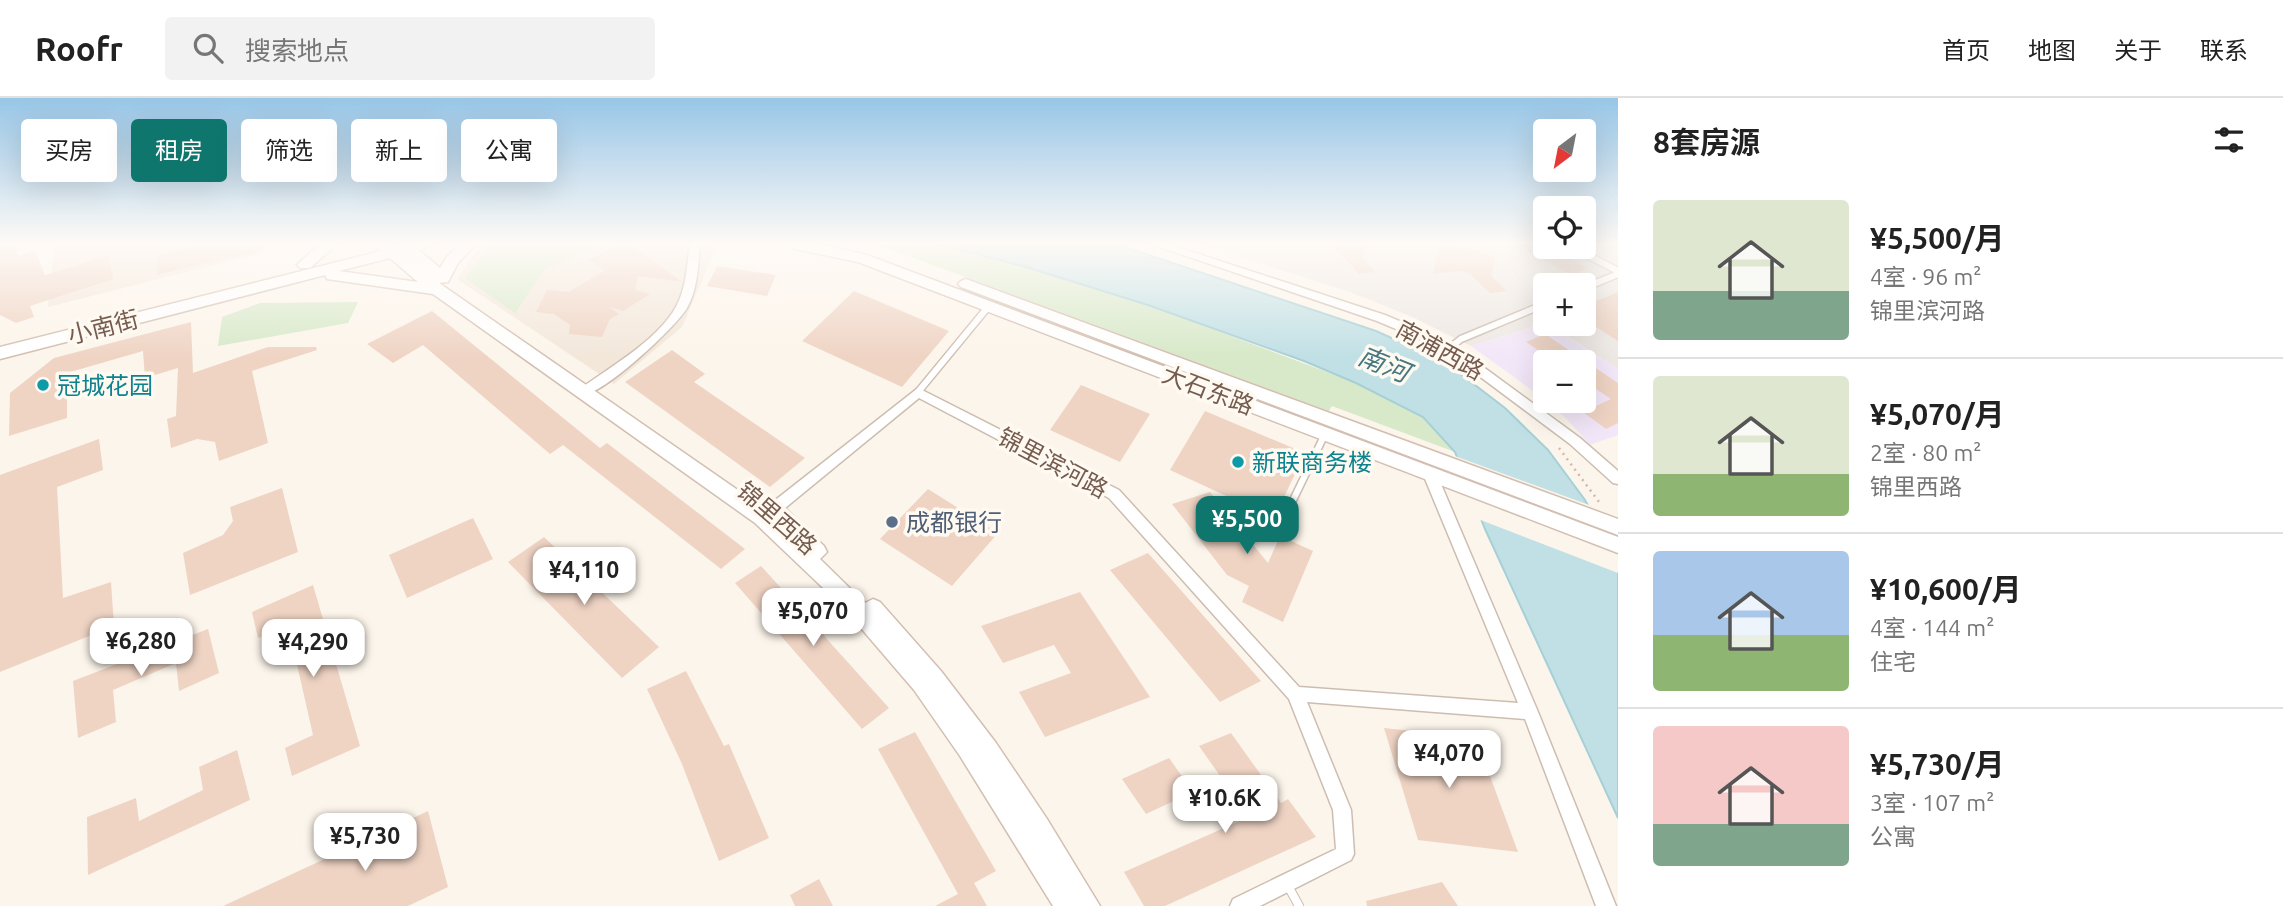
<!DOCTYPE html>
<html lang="zh">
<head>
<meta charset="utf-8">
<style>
  :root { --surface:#fff; --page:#f2f2f2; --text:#222; --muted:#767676; --line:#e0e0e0; --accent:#0f766e }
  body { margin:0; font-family:Ubuntu,"Noto Sans SC",sans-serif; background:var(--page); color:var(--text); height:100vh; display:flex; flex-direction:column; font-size:26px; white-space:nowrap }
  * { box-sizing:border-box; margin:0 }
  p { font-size:23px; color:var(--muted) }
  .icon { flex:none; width:38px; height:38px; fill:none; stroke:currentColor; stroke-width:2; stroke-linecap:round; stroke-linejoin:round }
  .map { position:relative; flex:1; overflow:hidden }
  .drawer { display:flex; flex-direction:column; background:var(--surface); width:665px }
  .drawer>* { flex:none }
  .top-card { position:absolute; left:21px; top:21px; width:665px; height:63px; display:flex; gap:14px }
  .needle { width:46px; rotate:212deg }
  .controls { position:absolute; left:1533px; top:21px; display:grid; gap:14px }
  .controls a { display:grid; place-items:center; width:63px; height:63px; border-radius:7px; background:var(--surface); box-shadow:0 7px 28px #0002; font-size:35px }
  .price { position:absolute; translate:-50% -60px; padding:0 16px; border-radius:14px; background:#fff; color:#222; font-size:23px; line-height:46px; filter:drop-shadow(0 2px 4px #0008) }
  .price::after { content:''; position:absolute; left:50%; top:42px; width:21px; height:16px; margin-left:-10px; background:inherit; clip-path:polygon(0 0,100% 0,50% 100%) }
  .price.active { background:var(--accent); color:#fff }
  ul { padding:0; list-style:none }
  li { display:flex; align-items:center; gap:21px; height:175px; padding:0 35px }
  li+li { border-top:2px solid var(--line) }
  li span { display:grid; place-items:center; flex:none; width:196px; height:140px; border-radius:7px; color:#555 }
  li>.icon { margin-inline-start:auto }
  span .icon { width:84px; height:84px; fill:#fffc; stroke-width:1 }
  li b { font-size:30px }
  h2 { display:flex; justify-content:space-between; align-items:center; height:84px; padding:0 35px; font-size:30px }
  .tag { padding:0 24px; border-radius:7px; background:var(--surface); box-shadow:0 7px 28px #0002; font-size:24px; line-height:63px }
  .tag.active { background:var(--accent); color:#fff }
  header { display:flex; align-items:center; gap:42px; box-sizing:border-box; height:98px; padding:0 35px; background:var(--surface); border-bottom:2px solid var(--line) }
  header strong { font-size:33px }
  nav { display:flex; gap:38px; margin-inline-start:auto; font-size:24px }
  .search { width:490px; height:63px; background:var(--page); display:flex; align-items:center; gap:18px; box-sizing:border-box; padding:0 24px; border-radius:7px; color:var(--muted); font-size:26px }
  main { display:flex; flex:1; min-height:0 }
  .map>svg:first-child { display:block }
  .residential { fill:#f3e7da }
  .industrial { fill:#ede8e3 }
  .education { fill:#f2e7f8; fill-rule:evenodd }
  .green { fill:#d7e9c9 }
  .water { fill:#c0e0e5; stroke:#a7d0d6; stroke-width:2 }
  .pier { fill:#fcf5eb }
  .building { fill:#efd4c4 }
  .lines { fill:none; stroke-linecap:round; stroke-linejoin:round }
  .service-far1-casing { stroke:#cdbdb1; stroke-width:9 }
  .service-casing { stroke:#cdbdb1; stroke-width:10 }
  .minor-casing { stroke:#cdbdb1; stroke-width:3 }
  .secondary-casing { stroke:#d3bfb1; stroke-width:3 }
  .path { stroke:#d5b7a7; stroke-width:2.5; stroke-dasharray:2 4.5; stroke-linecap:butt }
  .service-far1 { stroke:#fff; stroke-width:6 }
  .service { stroke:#fff; stroke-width:8 }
  .minor { fill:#fff; fill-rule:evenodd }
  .secondary { fill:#fff; fill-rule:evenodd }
  .culture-dot { fill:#0f9aa8; stroke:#fef9f1; stroke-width:2.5 }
  .service-dot { fill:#5c6f8a; stroke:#fef9f1; stroke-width:2.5 }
  .labels { text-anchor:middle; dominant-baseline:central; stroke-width:7; stroke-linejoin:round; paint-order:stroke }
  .street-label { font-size:24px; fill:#765c4f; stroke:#fef9f1 }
  .culture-label { font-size:24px; fill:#0d838f; stroke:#fef9f1; text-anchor:start }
  .service-label { font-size:24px; fill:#4e5e75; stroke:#fef9f1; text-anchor:start }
  .water-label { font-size:26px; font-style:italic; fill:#467880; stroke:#fef9f1 }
</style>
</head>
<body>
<header>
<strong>Roofr</strong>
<div class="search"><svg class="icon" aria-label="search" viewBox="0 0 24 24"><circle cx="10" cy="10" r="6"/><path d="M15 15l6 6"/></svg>搜索地点</div>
<nav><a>首页</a><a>地图</a><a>关于</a><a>联系</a></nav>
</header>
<main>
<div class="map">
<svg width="1618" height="808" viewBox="0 0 1618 808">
  <rect width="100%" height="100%" fill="#fcf5eb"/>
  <!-- residential -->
  <path class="residential" d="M 61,146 L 257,146 L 257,156 L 48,209 L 54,148 Z
    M 482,146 L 718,146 L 682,229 L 614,286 L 457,181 Z"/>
  <!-- industrial -->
  <path class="industrial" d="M 1200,146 L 1545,146 L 1545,149 L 1584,149 L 1584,146 L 1618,146 L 1618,271 L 1548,226 L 1584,226 L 1584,187 L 1545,187 L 1545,225 L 1471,248 L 1410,218 L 1350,194 Z"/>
  <!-- education -->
  <path class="education" d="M 1545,225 L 1618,271 L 1618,337 L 1590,347 L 1566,320 L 1525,287 L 1471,248 ZM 1545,264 L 1584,264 L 1584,303 L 1545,303 Z"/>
  <!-- green -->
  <path class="green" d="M 491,146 L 600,146 L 544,172 L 515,215 L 465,180 Z
    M 876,146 L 938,146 L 1026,169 L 1148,207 L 1356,285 L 1423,319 L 1455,354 L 1332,308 L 1329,313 Z
    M 358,204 L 348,225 L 218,248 L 222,219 L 260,205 Z"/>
  <!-- water -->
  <path class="water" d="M 938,146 L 1116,146 L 1376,233 L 1416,251 L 1462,277 L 1505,310 L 1548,352 L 1585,402 L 1618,461 L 1618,720 L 1485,431 L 1455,354 L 1423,319 L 1356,285 L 1304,263 L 1148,207 L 1026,169 Z"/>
  <!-- pier -->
  <path class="pier" d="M 1452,357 L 1592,408 L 1618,454 L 1618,475 L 1478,421 Z"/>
  <!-- building -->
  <path class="building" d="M 0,146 L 15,146 L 18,158 L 35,153 L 45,177 L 109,157 L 113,181 L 30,208 L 34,219 L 16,225 L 0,217 Z
    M 204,146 L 263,146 L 263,152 L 157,177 L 157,157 Z
    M 618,146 L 630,146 L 682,184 L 638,178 L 635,192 L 650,196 L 623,213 L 609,209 L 619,216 L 610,221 L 602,239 L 569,236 L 570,227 L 554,216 L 536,214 L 547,192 L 569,194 L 604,173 L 589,162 Z
    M 1331,146 L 1367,146 L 1362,160 L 1375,174 L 1359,176 Z
    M 1440,146 L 1451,146 L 1495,158 L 1492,179 L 1507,193 L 1490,195 L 1469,175 L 1460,173 L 1433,176 Z
    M 1515,146 L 1544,146 L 1587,170 L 1573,178 Z
    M 717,168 L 776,177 L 767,198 L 707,188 Z
    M 854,193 L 949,233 L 902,289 L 802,243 Z
    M 1618,194 L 1618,243 L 1584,221 L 1584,208 Z
    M 432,213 L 600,350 L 607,345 L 745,451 L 721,471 L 563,347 L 550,356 L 423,247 L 393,265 L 367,246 Z
    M 191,224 L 193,275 L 268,249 L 316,249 L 317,252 L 252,273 L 268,345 L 219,363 L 215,344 L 197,341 L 171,350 L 167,321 L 176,318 L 178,270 L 145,280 L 143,253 L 67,275 L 67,320 L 9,338 L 10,295 L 54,260 Z
    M 1545,236 L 1618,285 L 1618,325 L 1606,331 L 1583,314 L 1611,301 L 1584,283 L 1584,264 L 1556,264 L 1526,244 Z
    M 672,252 L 705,276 L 694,284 L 805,360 L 770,389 L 625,284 Z
    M 1081,287 L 1150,316 L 1120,364 L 1050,332 Z
    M 1205,313 L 1305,355 L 1274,420 L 1170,372 Z
    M 99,341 L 103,372 L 57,389 L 63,500 L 111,484 L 114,528 L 0,574 L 0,377 Z
    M 282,390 L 298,454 L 190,497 L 183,455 L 223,437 L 233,423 L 230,409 Z
    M 928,391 L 998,435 L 952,488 L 880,441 Z
    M 1210,394 L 1268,465 L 1280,438 L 1313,453 L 1283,524 L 1242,504 L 1249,488 L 1227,477 L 1172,406 Z
    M 473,420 L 493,461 L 407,500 L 389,457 Z
    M 544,439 L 659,549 L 622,580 L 508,464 Z
    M 1148,455 L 1261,583 L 1220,604 L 1110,472 Z
    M 761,468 L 889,610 L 862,631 L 735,485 Z
    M 313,487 L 360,648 L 292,678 L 285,650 L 313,637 L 288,527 L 258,540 L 252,514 Z
    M 1080,494 L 1150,599 L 1045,639 L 1019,594 L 1071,575 L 1054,547 L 1003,565 L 981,528 Z
    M 208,531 L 219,575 L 179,593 L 176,565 L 113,592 L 116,624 L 78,640 L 73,583 Z
    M 686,573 L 724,648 L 729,646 L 769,740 L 719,763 L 682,666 L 647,591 Z
    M 1384,630 L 1476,640 L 1518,754 L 1418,742 Z
    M 915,634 L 996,773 L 974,785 L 987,808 L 935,808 L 958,796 L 878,651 Z
    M 1231,635 L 1281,705 L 1288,701 L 1316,739 L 1165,808 L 1144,808 L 1124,774 L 1249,719 L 1199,648 Z
    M 237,652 L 250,702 L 88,777 L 87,719 L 136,700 L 139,723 L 203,692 L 199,669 Z
    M 1169,660 L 1193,694 L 1146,716 L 1122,681 Z
    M 428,713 L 448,789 L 408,808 L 223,808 Z
    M 819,781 L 833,808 L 795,808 L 790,797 Z
    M 1442,784 L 1458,808 L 1367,808 L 1366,803 Z"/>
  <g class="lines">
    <!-- service-far1 casing -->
    <g class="service-far1-casing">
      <path id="service-far1" d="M 1572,149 L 1618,173
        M 1584,190 L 1618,176
        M 1447,252 L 1461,241 L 1545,206
        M 918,294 L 988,209
        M 1282,425 L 1325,336"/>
    </g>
    <!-- service casing -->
    <g class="service-casing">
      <path id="service" d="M 1287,786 L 1299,808"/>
    </g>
    <!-- minor casing -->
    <g class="minor-casing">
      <path id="minor" d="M 690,146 L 700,146 C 698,167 698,191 687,210 C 676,229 599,301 580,297 L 578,294 L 580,291 C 611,268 666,238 680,200 C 687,183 687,164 690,146 Z
        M 1151,146 L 1168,146 L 1385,217 L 1423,233 L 1467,257 L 1580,340 L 1618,373 L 1618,386 L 1613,385 L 1570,346 L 1459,263 L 1415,239 L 1377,223 Z
        M 918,290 L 1119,392 L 1299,589 L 1518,605 L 1423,376 L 1430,371 L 1435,372 L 1538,614 L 1616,808 L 1596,808 L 1525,621 L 1307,604 L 1351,712 L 1354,756 L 1351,762 L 1260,808 L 1230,808 L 1233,801 L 1336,751 L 1333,712 L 1289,601 L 1109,400 L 919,300 L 779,415 L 769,415 L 767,411 L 769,407 Z"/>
    </g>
    <!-- secondary casing -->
    <g class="secondary-casing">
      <path id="secondary" d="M 321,146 L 337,146 L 310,170 L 300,170 L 297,167 L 300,164 Z
        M 375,146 L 392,146 L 395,149 L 396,146 L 434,146 L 419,152 L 440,170 L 446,160 L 460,146 L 476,146 L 458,165 L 448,184 L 439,185 L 742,395 L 744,390 L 751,388 L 781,406 L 824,448 L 827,454 L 820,461 L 865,505 L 873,501 L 880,504 L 941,573 L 996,645 L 1047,721 L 1100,808 L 1053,808 L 960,658 L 914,592 L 842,508 L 755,425 L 433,196 L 327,181 L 325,177 L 0,261 L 0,249 L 381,153 ZM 390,160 L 418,184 L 339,173 Z
        M 788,146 L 818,146 L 867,157 L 1618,439 L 1618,455 L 858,164 L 795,151 Z
        M 966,181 L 1618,421 L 1618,437 L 961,189 L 958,186 L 961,183 Z"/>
    </g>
    <!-- path -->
    <path class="path" d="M 1559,350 L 1599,404"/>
    <!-- service-far1 -->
    <use href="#service-far1" class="service-far1"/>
    <!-- service -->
    <use href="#service" class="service"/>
    <!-- minor -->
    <use href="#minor" class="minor"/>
    <!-- secondary -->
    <use href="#secondary" class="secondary"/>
  </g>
  <!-- sky -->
  <linearGradient id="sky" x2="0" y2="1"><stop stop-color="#98c6e7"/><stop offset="0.56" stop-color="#fefaf6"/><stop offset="1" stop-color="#fefaf6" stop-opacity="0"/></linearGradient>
  <rect width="1618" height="259" fill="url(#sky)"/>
  <!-- markers -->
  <g class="culture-dot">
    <circle cx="43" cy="287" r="7"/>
    <circle cx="1238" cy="364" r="7"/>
  </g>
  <circle class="service-dot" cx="892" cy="424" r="7"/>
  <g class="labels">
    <!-- street labels -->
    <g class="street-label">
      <text transform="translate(103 229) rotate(-14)">小南街</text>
      <text transform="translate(1440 252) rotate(29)">南浦西路</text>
      <text transform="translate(1208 292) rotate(21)">大石东路</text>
      <text transform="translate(1053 365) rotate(28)">锦里滨河路</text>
      <text transform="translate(777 420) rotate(41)">锦里西路</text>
    </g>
    <!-- culture labels -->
    <g class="culture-label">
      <text x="57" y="287">冠城花园</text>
      <text x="1252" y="364">新联商务楼</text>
    </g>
    <!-- service labels -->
    <g class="service-label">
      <text x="906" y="424">成都银行</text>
    </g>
    <!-- water labels -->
    <g class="water-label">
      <text transform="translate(1384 266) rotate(22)">南河</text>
    </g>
  </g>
</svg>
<div class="controls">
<a><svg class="needle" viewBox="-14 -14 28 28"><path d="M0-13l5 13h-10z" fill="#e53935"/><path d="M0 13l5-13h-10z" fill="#767676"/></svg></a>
<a><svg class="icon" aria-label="locate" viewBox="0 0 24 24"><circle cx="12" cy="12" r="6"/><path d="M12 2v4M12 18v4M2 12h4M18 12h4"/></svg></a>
<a>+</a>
<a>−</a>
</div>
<b class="price active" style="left:1247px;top:458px">¥5,500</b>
<b class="price" style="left:584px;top:509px">¥4,110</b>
<b class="price" style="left:813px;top:550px">¥5,070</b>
<b class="price" style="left:141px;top:580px">¥6,280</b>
<b class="price" style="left:313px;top:581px">¥4,290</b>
<b class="price" style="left:1449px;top:692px">¥4,070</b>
<b class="price" style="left:1225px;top:737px">¥10.6K</b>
<b class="price" style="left:365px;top:775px">¥5,730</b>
<div class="top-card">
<a class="tag">买房</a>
<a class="tag active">租房</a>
<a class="tag">筛选</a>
<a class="tag">新上</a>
<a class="tag">公寓</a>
</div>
</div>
<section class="drawer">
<h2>8套房源<svg class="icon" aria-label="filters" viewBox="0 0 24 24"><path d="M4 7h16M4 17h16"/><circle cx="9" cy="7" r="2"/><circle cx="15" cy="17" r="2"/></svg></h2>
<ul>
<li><span style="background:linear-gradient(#dfe7d0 65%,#7fa58c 0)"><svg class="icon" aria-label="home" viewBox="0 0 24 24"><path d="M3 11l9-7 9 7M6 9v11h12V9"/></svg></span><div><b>¥5,500/月</b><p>4室 · 96 m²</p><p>锦里滨河路</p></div></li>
<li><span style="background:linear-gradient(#dfe7d0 70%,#8fb573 0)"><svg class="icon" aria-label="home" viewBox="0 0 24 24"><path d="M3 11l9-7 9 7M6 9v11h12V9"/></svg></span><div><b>¥5,070/月</b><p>2室 · 80 m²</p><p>锦里西路</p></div></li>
<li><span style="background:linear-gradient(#a9c7e8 60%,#8fb573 0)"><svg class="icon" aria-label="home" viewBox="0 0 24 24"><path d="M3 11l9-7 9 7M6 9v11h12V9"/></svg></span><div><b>¥10,600/月</b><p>4室 · 144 m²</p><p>住宅</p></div></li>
<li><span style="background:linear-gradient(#f6c9c9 70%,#7fa58c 0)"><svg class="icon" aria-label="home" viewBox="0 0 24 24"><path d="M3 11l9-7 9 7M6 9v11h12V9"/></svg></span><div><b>¥5,730/月</b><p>3室 · 107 m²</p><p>公寓</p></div></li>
</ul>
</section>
</main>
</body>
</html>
